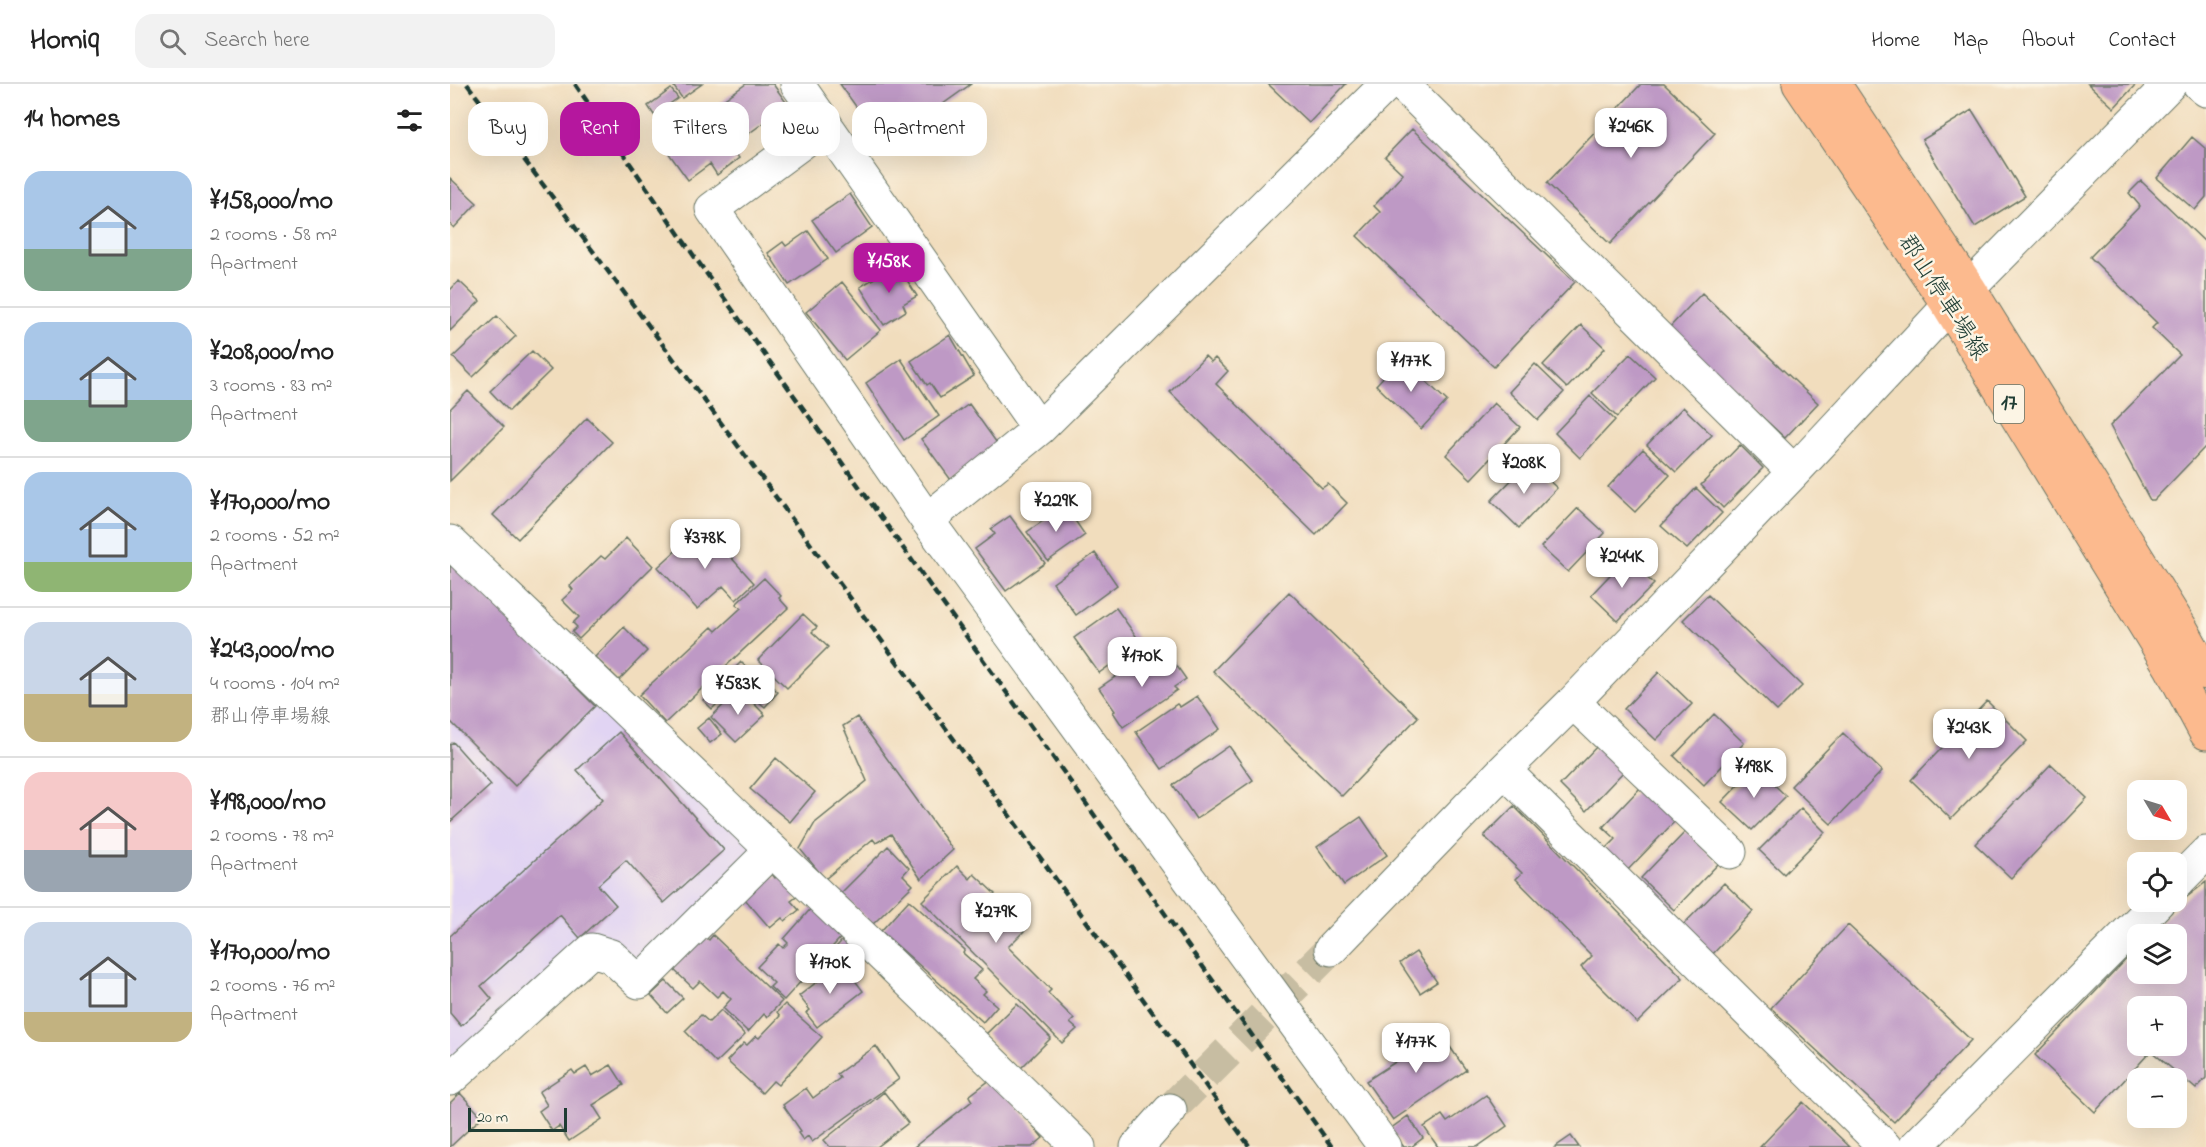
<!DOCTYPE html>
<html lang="en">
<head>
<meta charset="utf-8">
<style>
  :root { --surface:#fff; --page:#f2f2f2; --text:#222; --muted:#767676; --line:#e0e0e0; --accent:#b5179e }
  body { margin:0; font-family:"Indie Flower","Klee One",sans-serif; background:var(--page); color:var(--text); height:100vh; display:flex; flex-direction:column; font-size:22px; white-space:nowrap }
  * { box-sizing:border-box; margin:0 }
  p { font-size:20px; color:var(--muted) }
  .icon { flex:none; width:33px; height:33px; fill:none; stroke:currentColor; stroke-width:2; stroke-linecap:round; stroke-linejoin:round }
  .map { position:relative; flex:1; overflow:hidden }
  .side { display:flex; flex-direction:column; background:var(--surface); width:450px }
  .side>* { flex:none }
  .banner { position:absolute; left:18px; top:18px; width:570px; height:54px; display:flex; gap:12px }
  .needle { width:39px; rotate:128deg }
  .tools { position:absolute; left:1677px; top:696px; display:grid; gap:12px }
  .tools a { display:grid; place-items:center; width:60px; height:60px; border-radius:12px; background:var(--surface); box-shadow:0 6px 24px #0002; font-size:30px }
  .scale { position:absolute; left:18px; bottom:15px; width:99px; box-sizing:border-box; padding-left:6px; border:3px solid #1f3d34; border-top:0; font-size:16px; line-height:21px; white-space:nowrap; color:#1f3d34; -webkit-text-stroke:4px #fcf5e5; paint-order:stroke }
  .price { position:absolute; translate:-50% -51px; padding:0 14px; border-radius:12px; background:#fff; color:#222; font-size:20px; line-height:39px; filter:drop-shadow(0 2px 3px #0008) }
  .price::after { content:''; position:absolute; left:50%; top:36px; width:18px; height:14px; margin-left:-9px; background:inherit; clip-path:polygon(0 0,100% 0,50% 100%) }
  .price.selected { background:var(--accent); color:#fff }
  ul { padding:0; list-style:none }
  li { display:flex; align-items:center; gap:18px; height:150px; padding:0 24px }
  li+li { border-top:2px solid var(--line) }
  li span { display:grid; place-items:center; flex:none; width:168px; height:120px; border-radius:18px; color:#555 }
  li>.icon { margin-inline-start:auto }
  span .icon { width:72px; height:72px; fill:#fffc; stroke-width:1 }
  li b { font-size:26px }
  h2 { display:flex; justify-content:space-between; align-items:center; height:72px; padding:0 24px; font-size:26px }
  .chip { padding:0 21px; border-radius:18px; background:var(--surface); box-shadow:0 6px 24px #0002; font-size:21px; line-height:54px }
  .chip.selected { background:var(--accent); color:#fff }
  header { display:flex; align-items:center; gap:36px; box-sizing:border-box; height:84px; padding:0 30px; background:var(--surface); border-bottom:2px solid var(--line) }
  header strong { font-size:28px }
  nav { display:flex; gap:33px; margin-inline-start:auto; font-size:21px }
  .search { width:420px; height:54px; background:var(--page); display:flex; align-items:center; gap:15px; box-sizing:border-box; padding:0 21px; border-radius:18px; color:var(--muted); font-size:22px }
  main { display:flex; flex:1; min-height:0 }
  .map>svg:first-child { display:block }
  .built { fill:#e1d4f3 }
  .building { fill:#be99c5; fill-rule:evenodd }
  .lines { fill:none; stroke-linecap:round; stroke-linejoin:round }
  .street-tunnel { stroke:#c7bda2; stroke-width:33; stroke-dasharray:33 16; stroke-linecap:butt }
  .street-casing { stroke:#687564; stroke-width:35 }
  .primary-casing { stroke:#687564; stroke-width:35 }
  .street { stroke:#fff; stroke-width:33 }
  .primary { stroke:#fcba8e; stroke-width:33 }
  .rail { stroke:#1f3d34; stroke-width:4.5; stroke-dasharray:9 4.5; stroke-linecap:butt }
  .labels { text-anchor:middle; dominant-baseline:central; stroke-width:5; stroke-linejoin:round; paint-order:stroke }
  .shield { fill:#fcf5e5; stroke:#617469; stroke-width:1.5 }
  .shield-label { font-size:22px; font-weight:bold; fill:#1f3d34 }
  .street-label { font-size:24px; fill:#1f3d34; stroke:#fcf5e5 }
</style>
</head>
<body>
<header>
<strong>Homiq</strong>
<div class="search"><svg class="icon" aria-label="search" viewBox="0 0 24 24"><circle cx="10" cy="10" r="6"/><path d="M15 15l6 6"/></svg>Search here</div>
<nav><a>Home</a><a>Map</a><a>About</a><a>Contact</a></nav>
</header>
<main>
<section class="side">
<h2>14 homes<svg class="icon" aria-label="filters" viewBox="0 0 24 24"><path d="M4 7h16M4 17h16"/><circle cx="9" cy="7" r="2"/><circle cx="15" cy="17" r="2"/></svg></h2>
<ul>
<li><span style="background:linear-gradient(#a9c7e8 65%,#7fa58c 0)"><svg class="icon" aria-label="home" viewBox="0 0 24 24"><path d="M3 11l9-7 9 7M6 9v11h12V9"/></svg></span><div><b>¥158,000/mo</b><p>2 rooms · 58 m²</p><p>Apartment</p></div></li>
<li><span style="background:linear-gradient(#a9c7e8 65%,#7fa58c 0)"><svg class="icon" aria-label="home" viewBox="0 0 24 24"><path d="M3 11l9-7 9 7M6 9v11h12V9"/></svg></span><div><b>¥208,000/mo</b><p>3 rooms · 83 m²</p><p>Apartment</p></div></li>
<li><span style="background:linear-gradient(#a9c7e8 75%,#8fb573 0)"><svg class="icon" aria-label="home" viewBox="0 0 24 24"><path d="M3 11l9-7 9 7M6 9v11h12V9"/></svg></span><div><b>¥170,000/mo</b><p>2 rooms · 52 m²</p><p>Apartment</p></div></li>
<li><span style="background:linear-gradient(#c9d6e8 60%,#c2b280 0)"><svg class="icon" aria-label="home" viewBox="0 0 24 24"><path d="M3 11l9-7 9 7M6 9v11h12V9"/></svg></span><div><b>¥243,000/mo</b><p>4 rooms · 104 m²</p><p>郡山停車場線</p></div></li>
<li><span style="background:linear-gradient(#f6c9c9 65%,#9aa5b1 0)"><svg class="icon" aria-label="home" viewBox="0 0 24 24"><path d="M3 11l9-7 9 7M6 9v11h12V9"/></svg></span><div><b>¥198,000/mo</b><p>2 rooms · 78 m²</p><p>Apartment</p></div></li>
<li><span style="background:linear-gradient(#c9d6e8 75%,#c2b280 0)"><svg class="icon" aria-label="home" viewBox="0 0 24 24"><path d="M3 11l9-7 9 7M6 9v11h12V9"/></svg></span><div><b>¥170,000/mo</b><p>2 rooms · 76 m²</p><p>Apartment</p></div></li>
</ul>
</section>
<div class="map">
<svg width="1756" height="1063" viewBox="0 0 1756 1063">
  <rect width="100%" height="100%" fill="#fcf5e5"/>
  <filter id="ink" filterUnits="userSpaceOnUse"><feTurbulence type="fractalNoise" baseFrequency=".0167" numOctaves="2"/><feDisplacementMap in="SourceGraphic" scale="12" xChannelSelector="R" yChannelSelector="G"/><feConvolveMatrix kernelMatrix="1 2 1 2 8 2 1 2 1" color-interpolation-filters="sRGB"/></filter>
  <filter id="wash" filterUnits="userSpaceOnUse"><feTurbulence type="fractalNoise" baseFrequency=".008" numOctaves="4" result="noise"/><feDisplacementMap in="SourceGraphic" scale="24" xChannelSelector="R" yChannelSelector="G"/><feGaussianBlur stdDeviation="1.35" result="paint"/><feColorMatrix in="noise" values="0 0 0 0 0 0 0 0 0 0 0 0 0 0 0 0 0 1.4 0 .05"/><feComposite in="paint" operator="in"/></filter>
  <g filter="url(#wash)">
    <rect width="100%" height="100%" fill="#f1ddbd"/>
    <!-- built -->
    <path class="built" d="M 0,469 L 303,759 L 302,780 L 184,881 L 149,847 L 0,981 Z"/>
    <g id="blocks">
      <!-- building -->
      <path class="building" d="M 228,0 L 252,0 L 232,14 L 224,3 Z
        M 296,0 L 323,0 L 338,21 L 294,53 L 269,19 Z
        M 390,0 L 521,0 L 434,62 Z
        M 818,0 L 896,0 L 859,39 Z
        M 1191,0 L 1214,0 L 1265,49 L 1160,160 L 1097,99 Z
        M 1638,0 L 1686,0 L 1664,24 Z
        M 221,5 L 228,14 L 204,31 L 198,22 Z
        M 1522,26 L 1575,112 L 1525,143 L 1472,56 Z
        M 260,39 L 263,44 L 266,42 L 289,74 L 267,91 L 260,80 L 238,96 L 215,64 L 239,47 L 243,52 Z
        M 962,45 L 1125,198 L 1044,283 L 907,152 L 930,128 L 924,122 L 953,90 L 935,73 Z
        M 1742,53 L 1756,65 L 1756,113 L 1745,126 L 1707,94 Z
        M 0,94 L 27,119 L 4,144 L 0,140 Z
        M 1691,97 L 1756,159 L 1756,362 L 1704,416 L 1700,416 L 1660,342 L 1730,271 L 1702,244 L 1707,239 L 1640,173 L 1690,122 L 1679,109 Z
        M 400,110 L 422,143 L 386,169 L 362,136 Z
        M 358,147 L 378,175 L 339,201 L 318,169 L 333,158 L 336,162 Z
        M 447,180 L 467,212 L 453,220 L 456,227 L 434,241 L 410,203 Z
        M 9,197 L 30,217 L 0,247 L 0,206 Z
        M 392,198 L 431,246 L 395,276 L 356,228 Z
        M 1252,209 L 1368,319 L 1335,354 L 1218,245 Z
        M 47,232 L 66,252 L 23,293 L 3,273 Z
        M 1131,241 L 1155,264 L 1117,304 L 1093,281 Z
        M 500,251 L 524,292 L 490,314 L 480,299 L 477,301 L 461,277 Z
        M 82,267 L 101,286 L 59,327 L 40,307 Z
        M 1180,270 L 1205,293 L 1167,333 L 1142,309 Z
        M 755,272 L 761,278 L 765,274 L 778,287 L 766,300 L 872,404 L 878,400 L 897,419 L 866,451 L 720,308 Z
        M 951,274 L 997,317 L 971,345 L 926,301 Z
        M 451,275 L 489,332 L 454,356 L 416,299 Z
        M 1085,280 L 1114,308 L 1088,336 L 1059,308 Z
        M 18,307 L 54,343 L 0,397 L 0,325 Z
        M 1140,312 L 1165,336 L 1130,374 L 1105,349 Z
        M 1044,319 L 1070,343 L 1021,395 L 996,371 Z
        M 519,320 L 549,362 L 501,396 L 471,355 Z
        M 1233,323 L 1262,351 L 1226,388 L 1197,361 Z
        M 137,334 L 162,358 L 68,455 L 43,431 Z
        M 1290,361 L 1313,384 L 1273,424 L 1251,401 Z
        M 1193,365 L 1220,391 L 1185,428 L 1158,403 Z
        M 1079,378 L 1107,404 L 1069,444 L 1041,417 Z
        M 1246,404 L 1272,429 L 1237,465 L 1211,442 Z
        M 615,422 L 635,451 L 598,477 L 577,448 Z
        M 1128,424 L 1155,449 L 1118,488 L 1091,463 Z
        M 560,432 L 595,479 L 556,507 L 525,465 L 545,450 L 541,445 Z
        M 253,442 L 304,499 L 286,516 L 273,502 L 247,525 L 208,483 Z
        M 176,454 L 203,482 L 129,555 L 122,548 L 127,543 L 123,539 L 129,533 L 112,516 L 123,506 L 120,502 L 151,472 L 155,475 Z
        M 645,469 L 667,501 L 626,531 L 603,499 Z
        M 1176,474 L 1204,500 L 1168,537 L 1141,511 Z
        M 0,476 L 145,622 L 65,702 L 0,637 Z
        M 314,494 L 331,512 L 329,514 L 338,524 L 215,639 L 189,611 L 262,543 L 266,547 L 291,524 L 286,520 Z
        M 839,508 L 968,633 L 892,712 L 763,587 Z
        M 1258,511 L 1352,602 L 1327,627 L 1233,536 Z
        M 666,524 L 691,559 L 649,589 L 624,554 Z
        M 353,530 L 367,543 L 362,548 L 378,563 L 337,604 L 308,576 Z
        M 174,543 L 197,567 L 169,596 L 145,573 Z
        M 717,568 L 736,595 L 724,603 L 727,606 L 673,643 L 663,628 L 665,627 L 649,604 L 690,576 L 695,583 Z
        M 291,578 L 300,587 L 262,625 L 253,616 Z
        M 306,588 L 328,608 L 315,623 L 292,604 Z
        M 1209,588 L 1242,620 L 1206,656 L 1174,625 Z
        M 290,605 L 315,631 L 286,658 L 261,633 Z
        M 747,612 L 770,645 L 712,685 L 686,648 L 727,620 L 730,623 Z
        M 1537,617 L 1577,657 L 1501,735 L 1461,696 Z
        M 1264,630 L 1294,659 L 1254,701 L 1224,672 Z
        M 407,633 L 503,766 L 471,795 L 441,750 L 426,759 L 423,755 L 375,795 L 350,765 L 365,739 L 417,697 L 393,642 Z
        M 259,634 L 272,650 L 260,659 L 247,644 Z
        M 169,648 L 274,766 L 214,819 L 176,776 L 148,801 L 166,821 L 130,854 L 110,831 L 31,902 L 42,915 L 11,942 L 0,929 L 0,852 L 153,715 L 127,686 Z
        M 1393,649 L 1432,687 L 1381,740 L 1341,702 Z
        M 3,658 L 41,701 L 0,738 L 0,661 Z
        M 1149,660 L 1175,686 L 1136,727 L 1110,701 Z
        M 779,662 L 803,696 L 746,735 L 723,701 Z
        M 326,674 L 365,708 L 340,738 L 300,705 Z
        M 1601,680 L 1637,714 L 1561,794 L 1525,760 Z
        M 1306,683 L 1336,712 L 1302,746 L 1272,718 Z
        M 1192,702 L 1226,736 L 1172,792 L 1150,771 L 1166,755 L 1153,743 Z
        M 1064,722 L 1233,894 L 1187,939 L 1131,883 L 1142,872 L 1066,795 L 1072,789 L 1034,752 Z
        M 1351,724 L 1375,748 L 1334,790 L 1309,766 Z
        M 911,733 L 937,771 L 894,801 L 867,763 Z
        M 1236,747 L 1269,779 L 1224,826 L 1191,794 Z
        M 438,762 L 459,784 L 453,791 L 463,801 L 422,841 L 391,809 Z
        M 507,782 L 520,795 L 524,790 L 545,810 L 535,820 L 539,823 L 547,815 L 576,845 L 558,863 L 601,906 L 598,909 L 624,935 L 620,939 L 627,945 L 612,959 L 472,817 Z
        M 331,789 L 349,811 L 341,817 L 349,826 L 335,837 L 332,834 L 320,844 L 294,814 L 322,790 L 325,794 Z
        M 1756,798 L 1756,994 L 1746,1005 L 1701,967 L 1645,1028 L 1585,971 L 1688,863 L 1688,890 L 1726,890 L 1726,850 L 1700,850 L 1733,816 ZM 1688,922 L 1726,922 L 1726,962 L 1688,962 Z
        M 1274,799 L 1303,827 L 1260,873 L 1230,844 Z
        M 459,816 L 515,866 L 513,869 L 532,886 L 523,895 L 536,907 L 533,910 L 547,922 L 533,938 L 431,847 Z
        M 364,821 L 395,849 L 334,916 L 320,903 L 324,899 L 307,883 L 329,860 L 333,864 L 338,859 L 334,855 Z
        M 1398,841 L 1521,956 L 1444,1038 L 1321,924 Z
        M 252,850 L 259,856 L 263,851 L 332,917 L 317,933 L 314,930 L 298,948 L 273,924 L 281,915 L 273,907 L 267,913 L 250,897 L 243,904 L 221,883 Z
        M 398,850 L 411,863 L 395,880 L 390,876 L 386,881 L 377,873 Z
        M 966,868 L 987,898 L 970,909 L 950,879 Z
        M 386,883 L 390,888 L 395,883 L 413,907 L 367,943 L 356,929 L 360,926 L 349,912 Z
        M 216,897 L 233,914 L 217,929 L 201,911 Z
        M 335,920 L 372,953 L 328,1001 L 323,997 L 312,1009 L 277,977 L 294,959 L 297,961 L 306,952 L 309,954 L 330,932 L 327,928 Z
        M 567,920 L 601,954 L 571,984 L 536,950 Z
        M 271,926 L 295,951 L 266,979 L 235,947 L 251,931 L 259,938 Z
        M 987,944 L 1016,986 L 943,1036 L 916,997 L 953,973 L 950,969 Z
        M 426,962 L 449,995 L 362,1058 L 358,1052 L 353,1056 L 348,1049 L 351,1047 L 333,1021 L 356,1004 L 363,1014 L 390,994 L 387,990 Z
        M 161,981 L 174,1001 L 143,1021 L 152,1035 L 119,1057 L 109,1042 L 102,1047 L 89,1027 L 97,1021 L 89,1008 L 122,986 L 125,990 L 136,983 L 142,992 Z
        M 544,993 L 593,1054 L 582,1063 L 464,1063 L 522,1017 L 519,1012 Z
        M 434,1008 L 458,1039 L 427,1063 L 380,1063 L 374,1056 Z
        M 10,1009 L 32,1033 L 0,1063 L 0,1019 Z
        M 1036,1011 L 1057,1042 L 1027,1063 L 988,1063 L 974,1043 L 992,1031 L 997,1038 Z
        M 1353,1018 L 1400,1063 L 1310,1063 Z
        M 958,1032 L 973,1054 L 961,1063 L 954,1063 L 940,1045 Z
        M 1121,1052 L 1129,1063 L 1105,1063 Z"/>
    </g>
  </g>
  <g filter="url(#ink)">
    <use href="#blocks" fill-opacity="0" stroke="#687564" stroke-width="1.5"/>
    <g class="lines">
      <!-- street-tunnel -->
      <path class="street-tunnel" d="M 720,1026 L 881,865"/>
      <!-- street casing -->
      <g class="street-casing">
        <path id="street" d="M 347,0 L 589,345
          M 952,0 L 1344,388
          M 1749,0 L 1756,6
          M 376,41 L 262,125 L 477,436 L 935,1063
          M 477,436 L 589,345 L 937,0
          M 0,458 L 440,879 L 629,1063
          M 1123,618 L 1280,768
          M 1054,686 L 1435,1063
          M 1726,799 L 1756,769
          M 881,865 L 1054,686 L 1123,618 L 1344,388 L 1499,222 L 1519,204 L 1720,0
          M 0,995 L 142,866 L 161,872 L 189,898 L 322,766
          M 687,1063 L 720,1026
          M 1465,1063 L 1708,818"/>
      </g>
      <!-- primary casing -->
      <g class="primary-casing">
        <path id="primary" d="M 1349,0 L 1499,222 L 1720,582 L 1756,649
          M 1384,0 L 1519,204 L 1732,546 L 1756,589"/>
      </g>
      <!-- street -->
      <use href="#street" class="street"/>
      <!-- primary -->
      <use href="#primary" class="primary"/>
      <!-- rail -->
      <path class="rail" d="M 17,0 C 283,351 542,706 800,1063
        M 125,0 L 244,172 L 882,1063"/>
    </g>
  </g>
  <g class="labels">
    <!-- shield labels -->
    <rect class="shield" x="1544" y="301" width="30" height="38" rx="4.5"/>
    <g class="shield-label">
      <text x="1559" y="320">17</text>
    </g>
    <!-- street labels -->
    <g class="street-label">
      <text transform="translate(1492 214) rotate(57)">郡山停車場線</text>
    </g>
  </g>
</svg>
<div class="tools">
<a><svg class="needle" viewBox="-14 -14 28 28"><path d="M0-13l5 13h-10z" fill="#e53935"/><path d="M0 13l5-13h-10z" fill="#767676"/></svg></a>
<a><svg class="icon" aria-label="locate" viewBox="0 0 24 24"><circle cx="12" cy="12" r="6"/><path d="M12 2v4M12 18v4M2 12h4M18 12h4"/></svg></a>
<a><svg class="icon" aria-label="layers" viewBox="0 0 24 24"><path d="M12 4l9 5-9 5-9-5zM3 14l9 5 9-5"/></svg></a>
<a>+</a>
<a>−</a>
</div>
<div class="scale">20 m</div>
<b class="price" style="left:1181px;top:75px">¥246K</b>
<b class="price selected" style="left:439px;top:210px">¥158K</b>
<b class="price" style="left:961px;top:309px">¥177K</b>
<b class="price" style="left:1074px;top:411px">¥208K</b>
<b class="price" style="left:606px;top:449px">¥229K</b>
<b class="price" style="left:255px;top:486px">¥378K</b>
<b class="price" style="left:1172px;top:505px">¥244K</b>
<b class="price" style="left:692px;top:604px">¥170K</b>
<b class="price" style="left:288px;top:632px">¥583K</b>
<b class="price" style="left:1519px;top:676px">¥243K</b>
<b class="price" style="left:1304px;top:715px">¥198K</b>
<b class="price" style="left:546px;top:860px">¥279K</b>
<b class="price" style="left:380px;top:911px">¥170K</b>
<b class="price" style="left:966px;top:990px">¥177K</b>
<div class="banner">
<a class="chip">Buy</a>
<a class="chip selected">Rent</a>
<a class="chip">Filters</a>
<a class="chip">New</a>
<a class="chip">Apartment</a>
</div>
</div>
</main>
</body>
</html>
